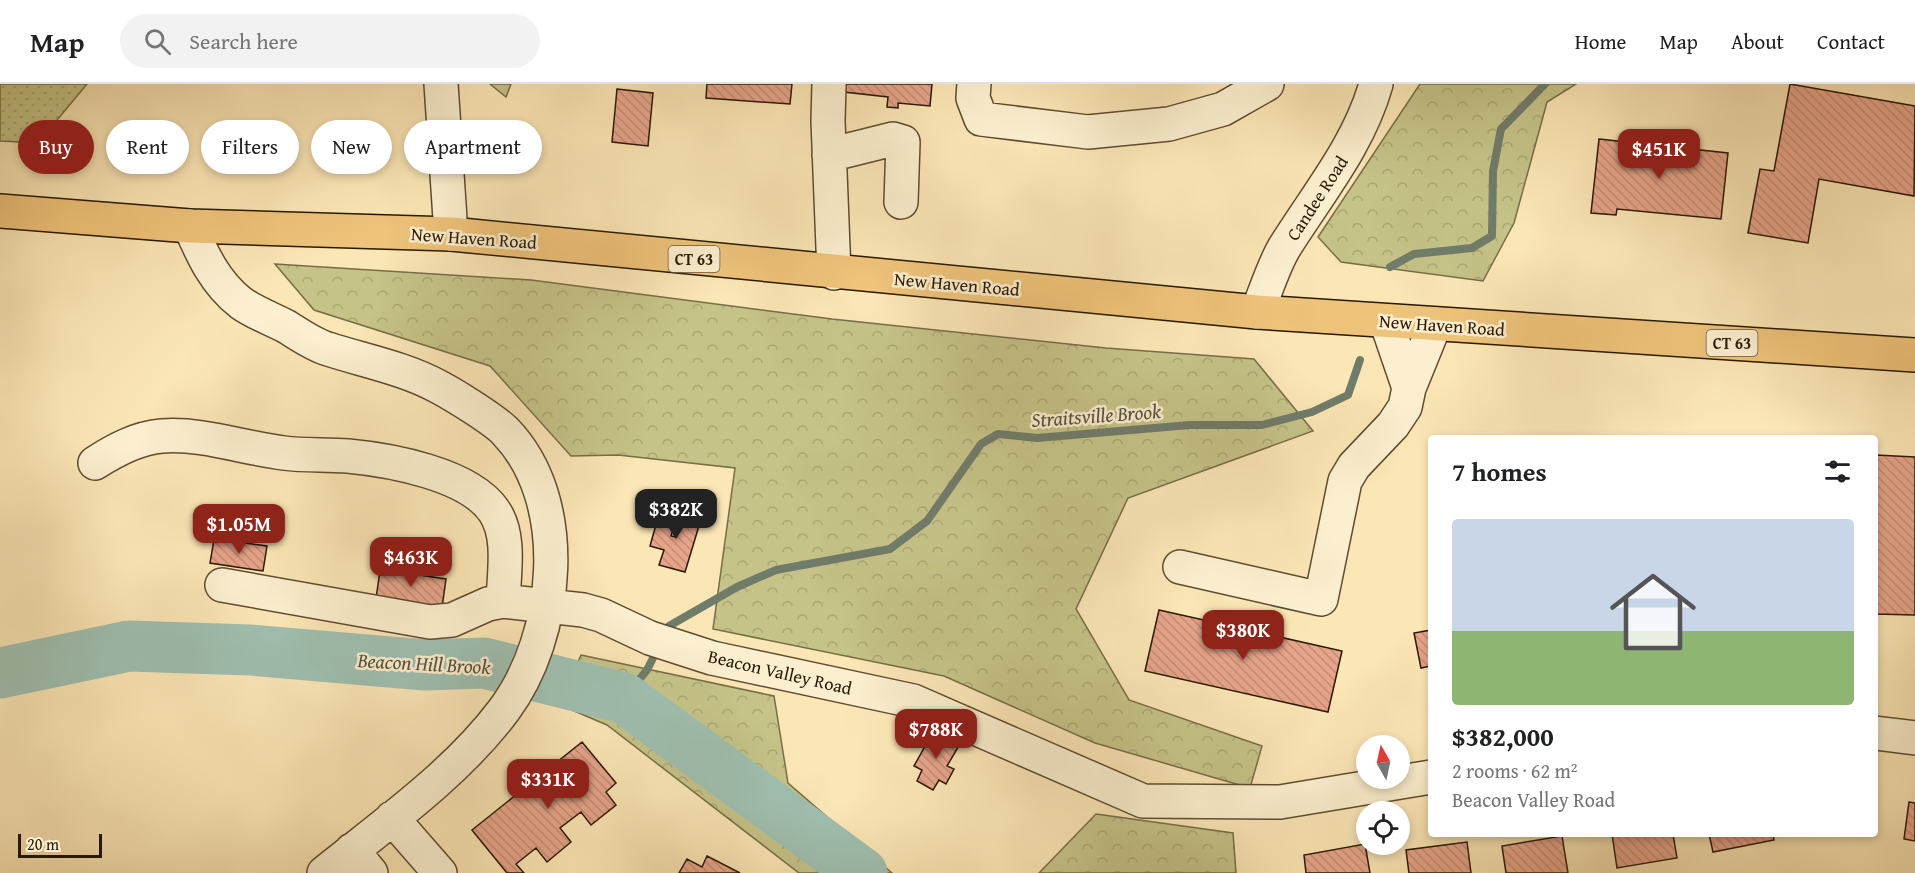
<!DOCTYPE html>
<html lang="en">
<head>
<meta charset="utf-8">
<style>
  :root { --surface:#fff; --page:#f2f2f2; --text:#202124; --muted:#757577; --line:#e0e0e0; --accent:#8f2418 }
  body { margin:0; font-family:"Gentium Book Plus",serif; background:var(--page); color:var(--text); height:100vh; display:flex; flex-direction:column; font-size:22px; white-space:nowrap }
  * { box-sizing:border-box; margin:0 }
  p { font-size:20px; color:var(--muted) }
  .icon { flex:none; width:33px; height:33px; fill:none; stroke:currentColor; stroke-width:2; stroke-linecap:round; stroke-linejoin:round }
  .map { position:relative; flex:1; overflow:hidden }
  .side { position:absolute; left:1428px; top:351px; width:450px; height:402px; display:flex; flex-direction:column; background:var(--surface); border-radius:6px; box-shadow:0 3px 9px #0003 }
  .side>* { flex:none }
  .top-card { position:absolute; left:18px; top:36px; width:570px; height:54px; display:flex; gap:12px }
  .needle { width:39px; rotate:351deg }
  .buttons { position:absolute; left:1356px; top:651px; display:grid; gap:12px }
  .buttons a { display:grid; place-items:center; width:54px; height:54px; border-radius:50%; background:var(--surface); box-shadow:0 3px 9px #0003; font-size:30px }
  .scale { position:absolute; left:18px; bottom:15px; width:84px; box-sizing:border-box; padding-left:6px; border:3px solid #291802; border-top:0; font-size:16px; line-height:21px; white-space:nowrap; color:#291802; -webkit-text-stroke:4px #fcefcf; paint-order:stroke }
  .price { position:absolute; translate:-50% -51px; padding:0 14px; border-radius:12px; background:var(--accent); color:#fff; font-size:20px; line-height:39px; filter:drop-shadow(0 2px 3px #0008) }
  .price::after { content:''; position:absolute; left:50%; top:36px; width:18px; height:14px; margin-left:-9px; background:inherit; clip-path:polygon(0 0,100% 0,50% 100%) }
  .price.current { background:#222; color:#fff }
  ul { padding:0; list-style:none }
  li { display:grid; align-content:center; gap:12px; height:318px; padding:0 24px }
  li+li { border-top:2px solid var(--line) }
  li span { display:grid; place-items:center; height:186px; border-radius:6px; color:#555 }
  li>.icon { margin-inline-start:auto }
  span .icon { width:108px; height:108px; fill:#fffc; stroke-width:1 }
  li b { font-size:26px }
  h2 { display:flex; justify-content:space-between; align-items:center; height:72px; padding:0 24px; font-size:26px }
  .tag { padding:0 21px; border-radius:27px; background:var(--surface); box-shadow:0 3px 9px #0003; font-size:21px; line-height:54px }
  .tag.current { background:var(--accent); color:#fff }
  header { display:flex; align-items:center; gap:36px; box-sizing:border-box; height:84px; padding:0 30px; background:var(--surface); border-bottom:2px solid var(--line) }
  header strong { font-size:28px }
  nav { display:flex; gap:33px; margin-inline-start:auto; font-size:21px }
  .search { width:420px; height:54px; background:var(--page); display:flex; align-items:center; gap:15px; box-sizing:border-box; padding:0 21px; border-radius:33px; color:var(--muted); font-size:22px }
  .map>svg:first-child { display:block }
  .grass { fill:url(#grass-dots); stroke:#776e45; stroke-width:1.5 }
  .forest { fill:url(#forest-crowns); stroke:#776e45; stroke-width:1.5 }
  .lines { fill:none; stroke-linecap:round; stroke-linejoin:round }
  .stream { stroke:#707c6a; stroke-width:8 }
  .river { stroke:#9fbfb0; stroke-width:51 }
  .building { fill:url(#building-back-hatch); stroke:#291802; stroke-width:1.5 }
  .minor-casing { stroke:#5e4c2f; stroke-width:36 }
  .major-casing { stroke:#291802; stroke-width:36 }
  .minor { stroke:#fcefcf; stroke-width:33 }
  .major { stroke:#eec37a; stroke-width:33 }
  .labels { text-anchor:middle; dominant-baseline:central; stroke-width:5; stroke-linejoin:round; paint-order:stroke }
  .shield { fill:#fcefcf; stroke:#685840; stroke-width:1.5 }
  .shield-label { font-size:16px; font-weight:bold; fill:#291802 }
  .street-label { font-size:18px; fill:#291802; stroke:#fcefcf }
  .water-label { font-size:20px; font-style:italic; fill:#52523f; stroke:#fcefcf }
</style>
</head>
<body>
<header>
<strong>Map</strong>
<div class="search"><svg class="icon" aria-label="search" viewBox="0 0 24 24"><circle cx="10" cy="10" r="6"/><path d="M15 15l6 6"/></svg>Search here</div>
<nav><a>Home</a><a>Map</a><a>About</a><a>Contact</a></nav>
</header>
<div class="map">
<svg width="1915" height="789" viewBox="0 0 1915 789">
  <defs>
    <pattern id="grass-dots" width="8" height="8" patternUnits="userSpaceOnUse" patternTransform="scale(1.5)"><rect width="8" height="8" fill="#c5c388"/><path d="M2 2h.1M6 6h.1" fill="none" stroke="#a9a774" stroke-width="1.8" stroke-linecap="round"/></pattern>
    <pattern id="forest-crowns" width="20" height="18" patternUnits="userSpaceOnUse" patternTransform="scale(1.5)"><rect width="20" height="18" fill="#c5c388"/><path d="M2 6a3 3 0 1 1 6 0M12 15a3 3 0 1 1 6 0" fill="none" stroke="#a9a774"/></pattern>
    <pattern id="building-back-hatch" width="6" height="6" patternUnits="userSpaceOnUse" patternTransform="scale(1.5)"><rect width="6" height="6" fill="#e6a489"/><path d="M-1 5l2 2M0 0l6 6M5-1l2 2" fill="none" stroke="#c58c75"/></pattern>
  </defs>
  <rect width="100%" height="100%" fill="#fbe6b5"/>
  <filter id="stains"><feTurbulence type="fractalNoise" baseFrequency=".00333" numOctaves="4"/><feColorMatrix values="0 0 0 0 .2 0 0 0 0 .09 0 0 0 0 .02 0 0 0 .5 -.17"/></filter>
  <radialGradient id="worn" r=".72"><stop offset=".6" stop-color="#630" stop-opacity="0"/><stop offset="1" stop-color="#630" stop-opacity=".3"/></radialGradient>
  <!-- grass -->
  <path class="grass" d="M 0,0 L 87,0 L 38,59 L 0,57 Z"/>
  <!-- forest -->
  <path class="forest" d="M 490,0 L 511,0 L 506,13 Z
    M 1420,0 L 1576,0 L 1547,18 L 1514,139 L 1483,197 L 1341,178 L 1318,153 Z
    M 275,180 L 531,196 L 832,235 L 1106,264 L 1254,275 L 1313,347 L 1128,414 L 1076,525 L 1129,616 L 1262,662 L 1250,704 L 1095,659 L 944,592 L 713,545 L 735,384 L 618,371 L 571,372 L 490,282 L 314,226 Z
    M 581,571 L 774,612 L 788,699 L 892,789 L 799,789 L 607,641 L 558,620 Z
    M 1096,730 L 1233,749 L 1236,789 L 1039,789 Z"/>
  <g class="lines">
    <!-- stream -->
    <path class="stream" d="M 1390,183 L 1414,170 L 1472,164 L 1492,152 L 1493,87 L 1501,45 L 1545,0
      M 664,552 L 669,542 L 737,503 L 776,486 L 890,465 L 927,437 L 981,360 L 998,350 L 1037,354 L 1190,341 L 1262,341 L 1312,328 L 1348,311 L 1360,276
      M 624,614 L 647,586 L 658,564"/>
    <!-- river -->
    <path class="river" d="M 0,589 L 129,562 L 250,566 L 425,581 L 484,579 L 624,614 L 862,789"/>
  </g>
  <!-- building -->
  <path class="building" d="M 707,0 L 792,0 L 790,20 L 706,14 Z
    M 845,0 L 932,0 L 930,22 L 898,19 L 898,24 L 887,23 L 888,13 L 844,8 Z
    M 1790,0 L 1915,22 L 1914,112 L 1819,95 L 1808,159 L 1748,149 L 1760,85 L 1774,87 Z
    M 617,5 L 653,9 L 648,62 L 612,58 Z
    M 1599,55 L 1728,69 L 1721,135 L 1617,125 L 1616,131 L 1591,129 Z
    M 1876,371 L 1915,373 L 1915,531 L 1875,530 Z
    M 684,427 L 702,432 L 685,488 L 659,481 L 664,466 L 650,462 L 659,430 L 676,435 L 671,452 L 676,453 Z
    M 214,455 L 267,462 L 263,487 L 210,479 Z
    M 381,480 L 390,481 L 389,487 L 412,490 L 412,484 L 420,486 L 420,491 L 446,495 L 442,524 L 376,514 Z
    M 1159,526 L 1342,567 L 1328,628 L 1145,587 Z
    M 1431,546 L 1431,582 L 1421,584 L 1414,549 Z
    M 934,646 L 960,660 L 947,682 L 954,685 L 946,700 L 939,696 L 933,706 L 917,697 L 922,686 L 914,682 Z
    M 582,658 L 616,699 L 606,708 L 616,721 L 591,741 L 581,728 L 560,744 L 571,758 L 547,778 L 536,764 L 516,780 L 524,789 L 507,789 L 472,746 Z
    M 1909,718 L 1915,719 L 1915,757 L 1904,755 Z
    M 1612,750 L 1673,750 L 1677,774 L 1617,784 Z
    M 1709,750 L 1773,750 L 1774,756 L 1713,768 Z
    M 1562,752 L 1568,789 L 1506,789 L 1502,762 Z
    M 1467,758 L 1471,789 L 1409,789 L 1406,766 Z
    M 1365,760 L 1370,789 L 1306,789 L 1304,771 Z
    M 707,772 L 740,789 L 679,789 L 687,775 L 702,783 Z"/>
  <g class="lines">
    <!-- minor casing -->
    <g class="minor-casing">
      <path id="minor" d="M 441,0 L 451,150
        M 829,0 L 828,37 L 834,189
        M 974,0 L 973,14 L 981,35 L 1088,48 L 1169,40 L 1223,25 L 1267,0
        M 829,71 L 893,55 L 903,58 L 901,118
        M 190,142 C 202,170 215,199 241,219 C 255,229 272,235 287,243 C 300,251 314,261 328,265 C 365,277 404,284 439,303 C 454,311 493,335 505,347 C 573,417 559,552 504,626 C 456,690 386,739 324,789
        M 1257,228 C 1266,207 1273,183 1284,164 C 1317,111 1359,61 1376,0
        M 1386,237 L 1409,304
        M 95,379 C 115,366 137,354 162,352 C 203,349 243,364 284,369 C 305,372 327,370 348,372 C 390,376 469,390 494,427 C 511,451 504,489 503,517
        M 1180,483 L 1321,515 L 1345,397 L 1354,382 L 1393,341 L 1405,323 L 1409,304 L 1435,240
        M 222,501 L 430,538 L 452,536 L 488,520 L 503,517 L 583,526 L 601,531 L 650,554 L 712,574 L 913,617 L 1143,717 L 1280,718 L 1431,693
        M 1875,649 L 1915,654
        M 392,734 L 440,789
        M 352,766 L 371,789"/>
    </g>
    <!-- major casing -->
    <g class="major-casing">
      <path id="major" d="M 0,127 L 190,142 L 451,150 L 1257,228 L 1915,271"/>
    </g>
    <!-- minor -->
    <use href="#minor" class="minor"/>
    <!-- major -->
    <use href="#major" class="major"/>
  </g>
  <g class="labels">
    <!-- shield labels -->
    <g class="shield">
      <rect x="668.5" y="162" width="51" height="26" rx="4.5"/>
      <rect x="1706.5" y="246" width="51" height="26" rx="4.5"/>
    </g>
    <g class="shield-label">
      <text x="694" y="175">CT 63</text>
      <text x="1732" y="259">CT 63</text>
    </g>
    <!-- street labels -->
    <g class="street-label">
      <text transform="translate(1317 114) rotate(-57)">Candee Road</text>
      <text transform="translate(474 154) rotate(4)">New Haven Road</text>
      <text transform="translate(957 200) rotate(5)">New Haven Road</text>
      <text transform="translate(1442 241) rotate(4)">New Haven Road</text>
      <text transform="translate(780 588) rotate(13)">Beacon Valley Road</text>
    </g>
    <!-- water labels -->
    <g class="water-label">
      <text transform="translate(1096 331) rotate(-4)">Straitsville Brook</text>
      <text transform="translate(424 579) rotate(3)">Beacon Hill Brook</text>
    </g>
  </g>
  <rect width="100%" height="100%" filter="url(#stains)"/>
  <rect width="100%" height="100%" fill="url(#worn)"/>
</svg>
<div class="buttons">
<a><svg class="needle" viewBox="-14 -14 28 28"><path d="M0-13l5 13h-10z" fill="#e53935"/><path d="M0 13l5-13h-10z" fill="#757577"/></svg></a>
<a><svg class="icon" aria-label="locate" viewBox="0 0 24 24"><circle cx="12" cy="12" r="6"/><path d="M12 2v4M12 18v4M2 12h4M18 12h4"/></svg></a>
</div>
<div class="scale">20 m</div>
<b class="price" style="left:1659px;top:96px">$451K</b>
<b class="price current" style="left:676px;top:456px">$382K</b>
<b class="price" style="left:239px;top:471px">$1.05M</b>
<b class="price" style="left:411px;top:504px">$463K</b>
<b class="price" style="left:1243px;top:577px">$380K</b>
<b class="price" style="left:936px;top:676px">$788K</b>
<b class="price" style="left:548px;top:726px">$331K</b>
<div class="top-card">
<a class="tag current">Buy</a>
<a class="tag">Rent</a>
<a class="tag">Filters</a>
<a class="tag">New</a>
<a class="tag">Apartment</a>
</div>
<section class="side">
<h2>7 homes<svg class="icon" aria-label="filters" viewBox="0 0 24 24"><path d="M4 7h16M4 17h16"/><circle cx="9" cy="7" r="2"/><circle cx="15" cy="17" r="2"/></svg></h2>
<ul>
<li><span style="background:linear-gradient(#c9d6e8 60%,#8fb573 0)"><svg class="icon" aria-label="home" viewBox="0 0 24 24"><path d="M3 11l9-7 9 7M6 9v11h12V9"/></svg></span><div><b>$382,000</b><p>2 rooms · 62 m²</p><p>Beacon Valley Road</p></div></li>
</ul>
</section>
</div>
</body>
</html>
